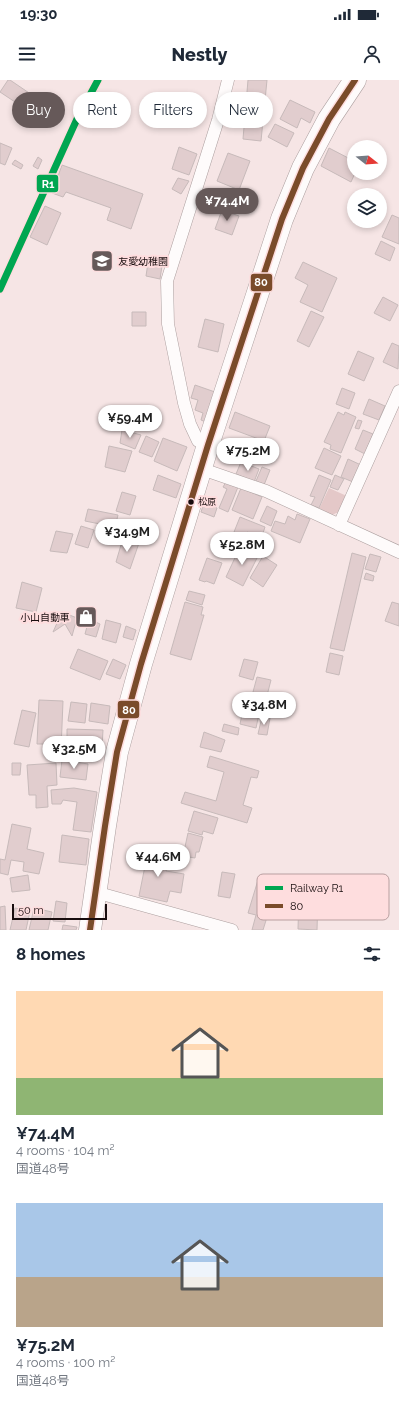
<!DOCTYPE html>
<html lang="en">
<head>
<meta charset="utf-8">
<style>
  :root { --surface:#fff; --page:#f2f2f3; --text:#1f2937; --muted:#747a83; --accent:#665959 }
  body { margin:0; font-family:Raleway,"Noto Sans JP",sans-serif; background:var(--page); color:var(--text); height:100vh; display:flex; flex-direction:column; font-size:15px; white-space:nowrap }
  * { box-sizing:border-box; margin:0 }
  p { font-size:13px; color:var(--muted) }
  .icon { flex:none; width:22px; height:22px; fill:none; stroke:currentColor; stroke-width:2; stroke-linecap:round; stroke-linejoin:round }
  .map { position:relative; height:850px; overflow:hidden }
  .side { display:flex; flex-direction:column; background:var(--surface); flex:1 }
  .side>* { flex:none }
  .hud { position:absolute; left:12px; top:12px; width:375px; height:36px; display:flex; gap:8px }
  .needle { width:26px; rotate:107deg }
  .fabs { position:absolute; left:347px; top:60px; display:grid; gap:8px }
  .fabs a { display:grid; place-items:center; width:40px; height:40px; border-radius:50%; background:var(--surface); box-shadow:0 2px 6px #0003; font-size:20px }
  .scale { position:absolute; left:12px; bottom:10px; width:95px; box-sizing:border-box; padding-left:4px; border:2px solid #180d0e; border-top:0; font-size:11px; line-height:14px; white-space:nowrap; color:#180d0e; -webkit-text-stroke:3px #feddde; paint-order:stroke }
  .price { position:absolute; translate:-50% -34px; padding:0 9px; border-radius:14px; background:#fff; color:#222; font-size:13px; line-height:26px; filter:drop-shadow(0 1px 2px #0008) }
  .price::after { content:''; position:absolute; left:50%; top:24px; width:12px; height:9px; margin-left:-6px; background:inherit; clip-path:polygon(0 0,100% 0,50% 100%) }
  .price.selected { background:var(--accent); color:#fff }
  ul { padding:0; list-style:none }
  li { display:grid; align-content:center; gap:8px; height:212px; padding:0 16px }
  li span { display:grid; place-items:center; height:124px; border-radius:0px; color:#555 }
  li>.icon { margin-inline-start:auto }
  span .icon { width:72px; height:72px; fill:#fffc; stroke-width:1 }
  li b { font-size:17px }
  h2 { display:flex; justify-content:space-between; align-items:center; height:48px; padding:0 16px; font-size:17px }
  .chip { padding:0 14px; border-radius:18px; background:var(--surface); box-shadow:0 2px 6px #0003; font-size:14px; line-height:36px }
  .chip.selected { background:var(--accent); color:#fff }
  .status { display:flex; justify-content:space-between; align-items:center; height:28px; padding:0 20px; background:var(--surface); direction:ltr }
  .status svg { height:11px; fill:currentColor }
  header { display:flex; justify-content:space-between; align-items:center; height:52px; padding:0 16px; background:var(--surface); font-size:18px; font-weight:800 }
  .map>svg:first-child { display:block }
  .green { fill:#e4c8c8 }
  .building { fill:#e1cdce; stroke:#c7baba }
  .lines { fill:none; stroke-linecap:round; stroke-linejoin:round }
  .street-casing { stroke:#ac9f9f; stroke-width:13 }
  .highway-casing { stroke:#ac9f9f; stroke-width:23 }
  .street { stroke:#fefbfb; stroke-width:12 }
  .highway { stroke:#fefbfb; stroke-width:22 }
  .bus-1-casing { stroke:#feddde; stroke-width:9 }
  .bus-1 { stroke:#7a4b2a; stroke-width:6 }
  .rail-1-casing { stroke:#feddde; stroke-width:10 }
  .rail-1 { stroke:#00a651; stroke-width:7 }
  .bus-dot { fill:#180d0e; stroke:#feddde; stroke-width:1.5 }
  .labels { text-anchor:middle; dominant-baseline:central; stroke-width:4; stroke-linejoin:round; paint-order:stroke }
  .bus-label { font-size:9px; fill:#180d0e; stroke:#feddde; text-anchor:start }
  .poi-label { font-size:10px; fill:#180d0e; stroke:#feddde; text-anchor:start }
  .key { fill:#feddde; stroke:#b99fa0; stroke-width:1 }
  .key-label { font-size:11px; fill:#180d0e }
  .line-badge { stroke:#feddde; stroke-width:1.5 }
  .badge-label { font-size:11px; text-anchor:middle; font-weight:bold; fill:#fff }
</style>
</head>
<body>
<div class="status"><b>19:30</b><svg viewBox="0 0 49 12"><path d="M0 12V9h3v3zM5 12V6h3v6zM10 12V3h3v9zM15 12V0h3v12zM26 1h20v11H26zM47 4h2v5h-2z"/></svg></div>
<header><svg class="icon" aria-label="menu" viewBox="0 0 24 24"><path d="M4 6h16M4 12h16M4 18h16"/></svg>Nestly<svg class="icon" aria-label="person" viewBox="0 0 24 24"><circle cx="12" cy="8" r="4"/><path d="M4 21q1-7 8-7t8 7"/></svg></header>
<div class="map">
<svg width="399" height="850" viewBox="0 0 399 850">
  <rect width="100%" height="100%" fill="#f6e5e5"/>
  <!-- green -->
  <path class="green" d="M 329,408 L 349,417 L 343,430 L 332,435 L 319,429 Z"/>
  <!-- building -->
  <path class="building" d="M 8,0 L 10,0 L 38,19 L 30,32 L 0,12 Z
    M 248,0 L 267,0 L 261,61 L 243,59 Z
    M 144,18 L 163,23 L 158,38 L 140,33 Z
    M 290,20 L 315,32 L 310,43 L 301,38 L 297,48 L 280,39 Z
    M 275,44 L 294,53 L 287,67 L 268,57 Z
    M 0,63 L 12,68 L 5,85 L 0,83 Z
    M 179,67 L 197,74 L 189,95 L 172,89 Z
    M 329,68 L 354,81 L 354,93 L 355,93 L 351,102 L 321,86 Z
    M 228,73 L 250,81 L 239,110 L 217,101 Z
    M 38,77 L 42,80 L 38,89 L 33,86 Z
    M 15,80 L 23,85 L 21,89 L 12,84 Z
    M 62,85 L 143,114 L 131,149 L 107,140 L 111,128 L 66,112 L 63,117 L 52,113 Z
    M 178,98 L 189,101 L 181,114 L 172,109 Z
    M 45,126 L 61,133 L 47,165 L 30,157 Z
    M 222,130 L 239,136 L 232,155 L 215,149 Z
    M 392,135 L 399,138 L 399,164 L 382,157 Z
    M 381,161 L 395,168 L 390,181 L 375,174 Z
    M 303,182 L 337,198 L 322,232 L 300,222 L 308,205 L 295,198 Z
    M 148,183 L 162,186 L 160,199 L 146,196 Z
    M 383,217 L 398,225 L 390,241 L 374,233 Z
    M 311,231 L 324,237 L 309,267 L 297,261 Z
    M 132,232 L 146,232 L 146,246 L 132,246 Z
    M 205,239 L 224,244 L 218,272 L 198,267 Z
    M 392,263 L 399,266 L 398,289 L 383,282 Z
    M 358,271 L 374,278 L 364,301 L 348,294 Z
    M 195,305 L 215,312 L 206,342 L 201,340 L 203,333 L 195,330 L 198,320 L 191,318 Z
    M 342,308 L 355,313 L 349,329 L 336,324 Z
    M 369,319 L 385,326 L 379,340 L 363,334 Z
    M 235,332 L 270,346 L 264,361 L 229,348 Z
    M 338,332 L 344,335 L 345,332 L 356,337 L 341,373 L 330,369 L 331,365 L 324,362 Z
    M 358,340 L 362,341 L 359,349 L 355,348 Z
    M 122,350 L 141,355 L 135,369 L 120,363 Z
    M 363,350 L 373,354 L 365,374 L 355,369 Z
    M 146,356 L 159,362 L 152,377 L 139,372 Z
    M 163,358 L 187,367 L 177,391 L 154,381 Z
    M 109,366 L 132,371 L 125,392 L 105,387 Z
    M 324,368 L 341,376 L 332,395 L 315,388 Z
    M 348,379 L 361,385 L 353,402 L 341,397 Z
    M 241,382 L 259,389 L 254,402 L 236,394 Z
    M 262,387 L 270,390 L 264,405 L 256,401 Z
    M 158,395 L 181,404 L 176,418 L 153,410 Z
    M 319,395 L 331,400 L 319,428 L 311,425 L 315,417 L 310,416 Z
    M 335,395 L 344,399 L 338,410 L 330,407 Z
    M 226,402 L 238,407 L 228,432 L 219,428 L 227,409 L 223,407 Z
    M 241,408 L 262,417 L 253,439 L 232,430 Z
    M 122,412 L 136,416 L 130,435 L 116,431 Z
    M 204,423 L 217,428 L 214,437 L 201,432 Z
    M 267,426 L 277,431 L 271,446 L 260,441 Z
    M 88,429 L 118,435 L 115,447 L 85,441 Z
    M 297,434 L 310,439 L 300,463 L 271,451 L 275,441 L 285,444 L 288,436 L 295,440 Z
    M 240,437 L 265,447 L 263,453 L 268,455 L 263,467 L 252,462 L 255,455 L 247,452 L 245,456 L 234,452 Z
    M 81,446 L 94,450 L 88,468 L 75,464 Z
    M 56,451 L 73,454 L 67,473 L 50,471 Z
    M 123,458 L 139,463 L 130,489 L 116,482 Z
    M 240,467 L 258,476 L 243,506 L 226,497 Z
    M 352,473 L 366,477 L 344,571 L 330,568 Z
    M 370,474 L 381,477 L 376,492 L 365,489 Z
    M 263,476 L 277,485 L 263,507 L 250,498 Z
    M 207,478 L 222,483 L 214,504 L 206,501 L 205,502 L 199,500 Z
    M 366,493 L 374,496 L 373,501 L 364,499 Z
    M 22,502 L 42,508 L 36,532 L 16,528 Z
    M 189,511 L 205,515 L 202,525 L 186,520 Z
    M 185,522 L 203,527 L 201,535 L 204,535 L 191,580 L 170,574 Z
    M 392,522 L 399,524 L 399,546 L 385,541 Z
    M 62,532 L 77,538 L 72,556 L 65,544 L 53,552 Z
    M 89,539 L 100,544 L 96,557 L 85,554 Z
    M 106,540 L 121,544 L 116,563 L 102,559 Z
    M 126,546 L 136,550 L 133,560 L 123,557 Z
    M 78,569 L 108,581 L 100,600 L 70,588 Z
    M 330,573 L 343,576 L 339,595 L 326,592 Z
    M 113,579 L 126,585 L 120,599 L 106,594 Z
    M 244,579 L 258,582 L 253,600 L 239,596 Z
    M 257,597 L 271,600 L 263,631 L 249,627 Z
    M 39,620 L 63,621 L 61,670 L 47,670 L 48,664 L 37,664 Z
    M 71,622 L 87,624 L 85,643 L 68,641 Z
    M 91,623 L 110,626 L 108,644 L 89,641 Z
    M 22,630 L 36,633 L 29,667 L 14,664 Z
    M 243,630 L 259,634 L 256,648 L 240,644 Z
    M 262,637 L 270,638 L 267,655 L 258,654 Z
    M 224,644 L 239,648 L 238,655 L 222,651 Z
    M 67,649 L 103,650 L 102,667 L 82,667 L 82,661 L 67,661 Z
    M 204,652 L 225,660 L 221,672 L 200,667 Z
    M 210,676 L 259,691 L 257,698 L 251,697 L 243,725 L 252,728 L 247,743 L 181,723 L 185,712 L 216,721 L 224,692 L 207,687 Z
    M 62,680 L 88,684 L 86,700 L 60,697 Z
    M 12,683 L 21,683 L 20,695 L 12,695 Z
    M 56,683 L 57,705 L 47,706 L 48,727 L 36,728 L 36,715 L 29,715 L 27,685 Z
    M 74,708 L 97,712 L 91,752 L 73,750 L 77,722 L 63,720 L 61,724 L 52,724 L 51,710 Z
    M 194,731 L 218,738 L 213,754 L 203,751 L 202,755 L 188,751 Z
    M 12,744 L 31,748 L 27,769 L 44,773 L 39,794 L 23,791 L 24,782 L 11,780 L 8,795 L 0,793 L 0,779 L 5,780 Z
    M 188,753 L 203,757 L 199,772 L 196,772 L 195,778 L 183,776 Z
    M 62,755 L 89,759 L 86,785 L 59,782 Z
    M 139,772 L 169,777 L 166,791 L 184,794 L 181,813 L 170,811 L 167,822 L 139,816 L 145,786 L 137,784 Z
    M 222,792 L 235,794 L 230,818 L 218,816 Z
    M 28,795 L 30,810 L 12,812 L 10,798 Z
    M 258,800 L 277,805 L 263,850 L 252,850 L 256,835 L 248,833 Z
    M 299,815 L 318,816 L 317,850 L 298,849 Z
    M 56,821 L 67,823 L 65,842 L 53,841 Z
    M 5,826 L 6,850 L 0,850 L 0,827 Z
    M 15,828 L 30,831 L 26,850 L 10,850 Z
    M 34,828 L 52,832 L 48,850 L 29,850 Z
    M 63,845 L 77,847 L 76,850 L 62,850 Z"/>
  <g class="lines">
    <!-- street casing -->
    <g class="street-casing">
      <path id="street" d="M 208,365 L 198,361 L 190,344 L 184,323 L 168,244 L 167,201 L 218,40 L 228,0
        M 202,389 L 266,411 L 399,472
        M 339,445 L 399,311
        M 95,812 L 232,850"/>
    </g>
    <!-- highway casing -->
    <g class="highway-casing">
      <path id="highway" d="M 90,850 L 105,746 L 117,672 L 141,584 L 208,365 L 282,139 L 303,88 L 329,39 L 355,0"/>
    </g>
    <!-- street -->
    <use href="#street" class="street"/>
    <!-- highway -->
    <use href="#highway" class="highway"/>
    <!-- bus-1 casing -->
    <g class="bus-1-casing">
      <path id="bus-1" d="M 90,850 L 105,746 L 117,672 L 141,584 L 208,365 L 282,139 L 303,88 L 329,39 L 355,0"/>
    </g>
    <!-- bus-1 -->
    <use href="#bus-1" class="bus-1"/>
    <!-- rail-1 casing -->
    <g class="rail-1-casing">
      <path id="rail-1" d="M 0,209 L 77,39 L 98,0"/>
    </g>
    <!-- rail-1 -->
    <use href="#rail-1" class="rail-1"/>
  </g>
  <!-- icons -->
  <defs>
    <g id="school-square" transform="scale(1.15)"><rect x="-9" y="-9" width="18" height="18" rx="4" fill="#665959" stroke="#feddde"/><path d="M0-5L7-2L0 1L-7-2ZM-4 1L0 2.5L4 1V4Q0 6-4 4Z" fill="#fff"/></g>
    <g id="shop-square" transform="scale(1.15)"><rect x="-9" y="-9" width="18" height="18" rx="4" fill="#665959" stroke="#feddde"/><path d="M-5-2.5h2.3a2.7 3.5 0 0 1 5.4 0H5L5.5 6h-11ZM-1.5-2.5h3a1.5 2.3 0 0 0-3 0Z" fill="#fff"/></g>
  </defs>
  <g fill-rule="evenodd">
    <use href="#school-square" x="102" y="181"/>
    <use href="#shop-square" x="86" y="537"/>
  </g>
  <!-- markers -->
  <circle class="bus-dot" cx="191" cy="422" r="3.5"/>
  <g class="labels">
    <!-- bus labels -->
    <g class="bus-label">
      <text x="198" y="422">松原</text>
    </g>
    <!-- poi labels -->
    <g class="poi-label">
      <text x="118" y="181">友愛幼稚園</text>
      <text x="70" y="537" text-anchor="end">小山自動車</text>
    </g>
  </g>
  <!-- legend -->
  <rect x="257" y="794" width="132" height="46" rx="6" class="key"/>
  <rect x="265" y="806" width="18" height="4" fill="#00a651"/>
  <rect x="265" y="824" width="18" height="4" fill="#7a4b2a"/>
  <g class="key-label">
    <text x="290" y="812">Railway R1</text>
    <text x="290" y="830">80</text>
  </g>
  <g class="line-badge">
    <rect x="36" y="94" width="23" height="19" rx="4" fill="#00a651"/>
    <rect x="250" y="193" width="23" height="19" rx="4" fill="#7a4b2a"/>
    <rect x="117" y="620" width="23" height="19" rx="4" fill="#7a4b2a"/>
  </g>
  <g class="badge-label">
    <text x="48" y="108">R1</text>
    <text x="261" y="206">80</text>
    <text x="129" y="634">80</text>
  </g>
</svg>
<div class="fabs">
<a><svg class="needle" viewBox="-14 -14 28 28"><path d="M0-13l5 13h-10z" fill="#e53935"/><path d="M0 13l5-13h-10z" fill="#747a83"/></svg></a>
<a><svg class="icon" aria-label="layers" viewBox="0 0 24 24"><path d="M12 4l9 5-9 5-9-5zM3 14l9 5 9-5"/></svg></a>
</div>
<div class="scale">50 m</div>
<b class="price selected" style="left:227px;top:142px">¥74.4M</b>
<b class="price" style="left:130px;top:359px">¥59.4M</b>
<b class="price" style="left:248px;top:392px">¥75.2M</b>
<b class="price" style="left:127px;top:473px">¥34.9M</b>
<b class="price" style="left:242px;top:486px">¥52.8M</b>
<b class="price" style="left:264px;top:646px">¥34.8M</b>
<b class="price" style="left:74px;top:690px">¥32.5M</b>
<b class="price" style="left:158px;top:798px">¥44.6M</b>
<div class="hud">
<a class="chip selected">Buy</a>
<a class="chip">Rent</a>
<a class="chip">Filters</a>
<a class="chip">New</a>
</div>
</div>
<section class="side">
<h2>8 homes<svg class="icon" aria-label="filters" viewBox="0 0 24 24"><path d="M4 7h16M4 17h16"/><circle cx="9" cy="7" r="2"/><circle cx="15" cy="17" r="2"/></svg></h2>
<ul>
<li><span style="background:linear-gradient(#ffd9b3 70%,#8fb573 0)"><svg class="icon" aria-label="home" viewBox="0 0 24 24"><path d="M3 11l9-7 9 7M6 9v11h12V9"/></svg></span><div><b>¥74.4M</b><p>4 rooms · 104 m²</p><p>国道48号</p></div></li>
<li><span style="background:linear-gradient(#a9c7e8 60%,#b9a48a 0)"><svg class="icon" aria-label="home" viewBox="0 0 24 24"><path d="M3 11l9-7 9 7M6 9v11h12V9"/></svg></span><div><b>¥75.2M</b><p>4 rooms · 100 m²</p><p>国道48号</p></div></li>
</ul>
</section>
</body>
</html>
